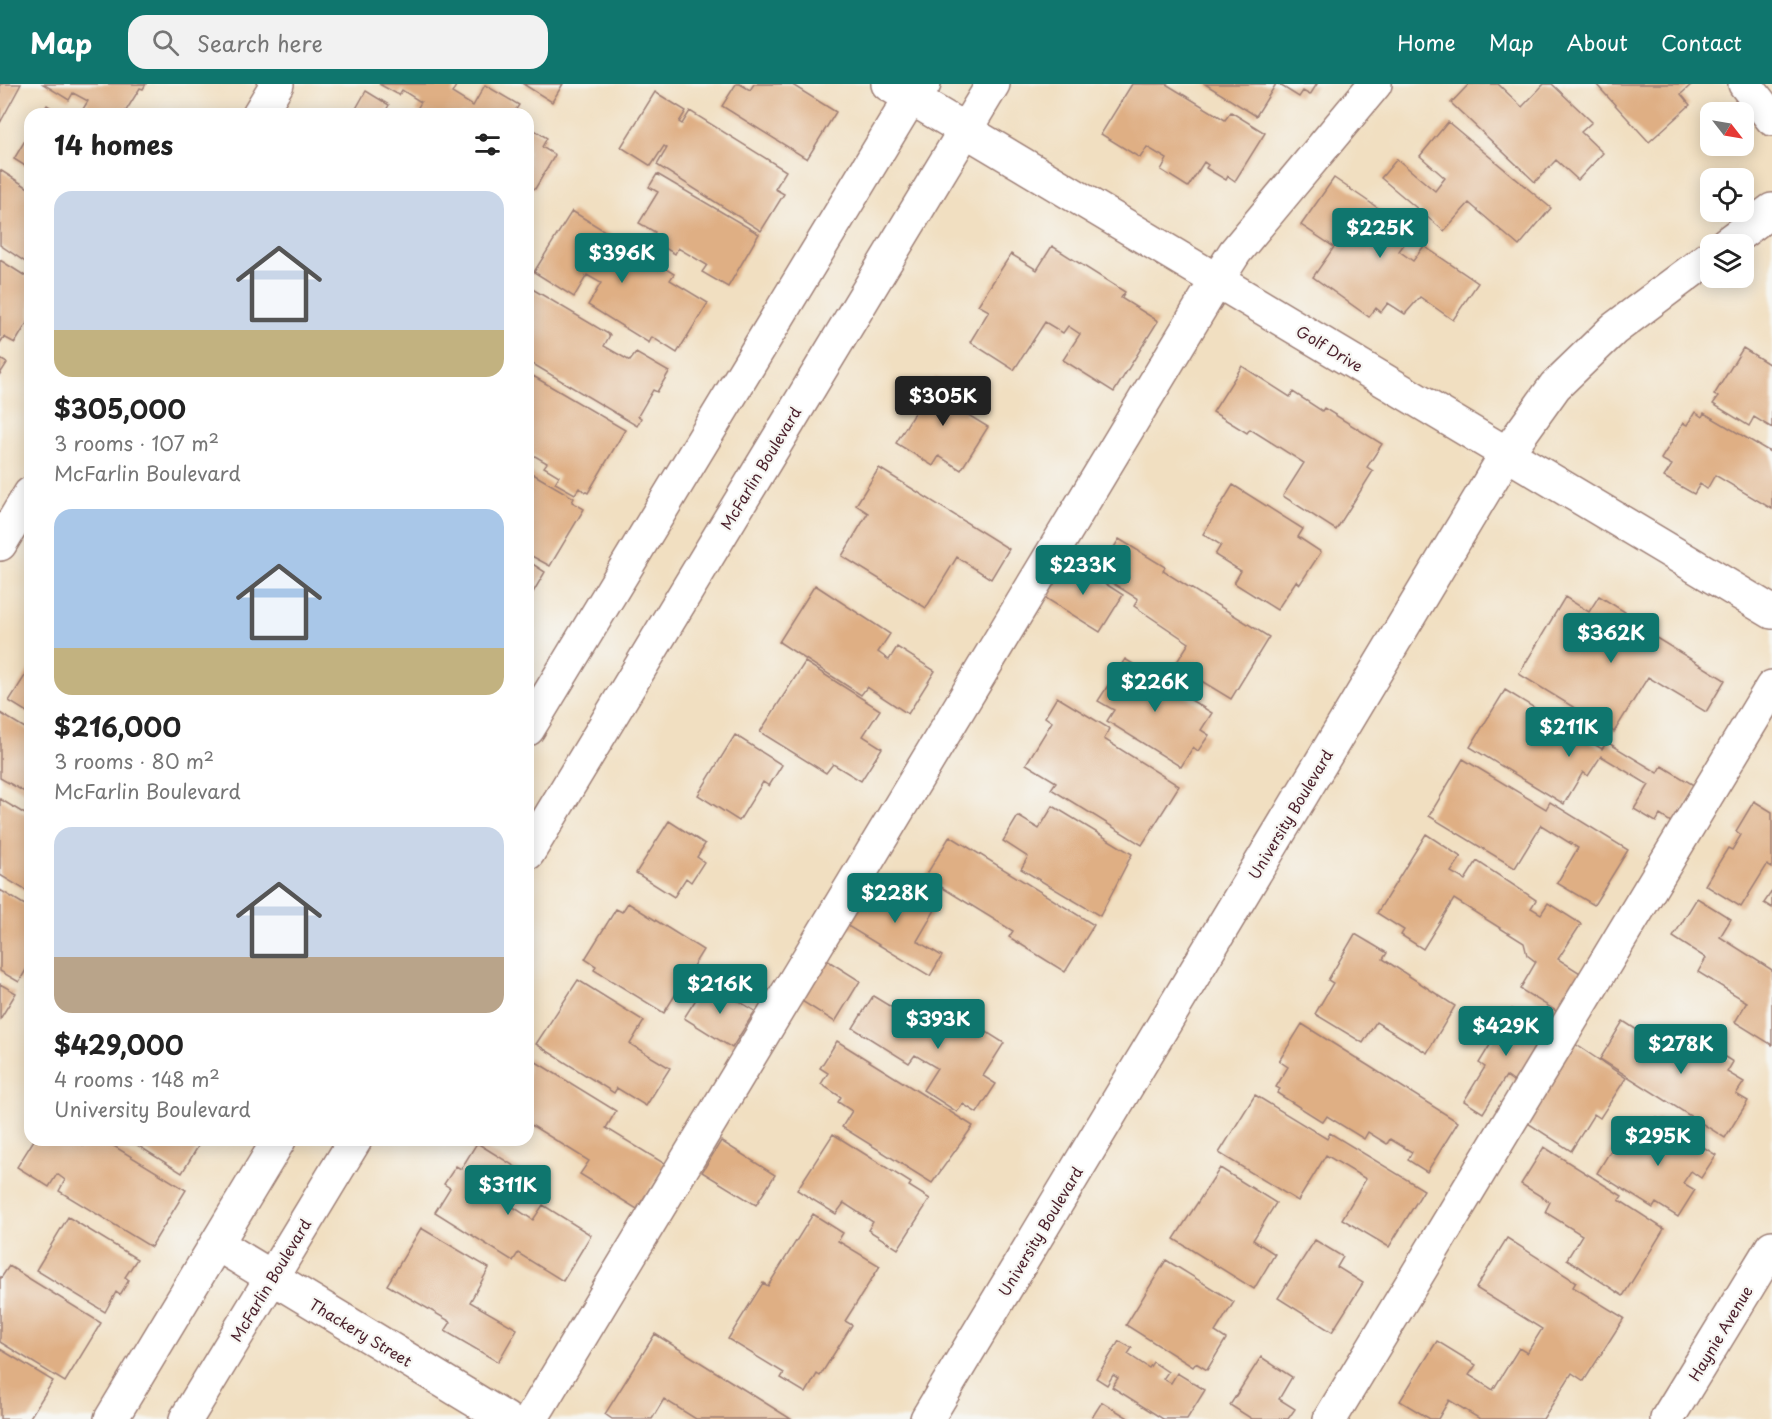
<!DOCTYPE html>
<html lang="en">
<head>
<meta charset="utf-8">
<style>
  :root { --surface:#fff; --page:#f2f2f2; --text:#222; --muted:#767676; --accent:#0f766e }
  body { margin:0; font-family:"Playpen Sans",sans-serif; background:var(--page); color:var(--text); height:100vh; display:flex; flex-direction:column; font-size:22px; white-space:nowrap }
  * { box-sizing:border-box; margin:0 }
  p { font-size:20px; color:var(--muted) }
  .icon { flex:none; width:33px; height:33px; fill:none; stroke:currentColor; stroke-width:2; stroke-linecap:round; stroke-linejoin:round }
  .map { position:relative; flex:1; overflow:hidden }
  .drawer { position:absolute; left:24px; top:24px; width:510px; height:1038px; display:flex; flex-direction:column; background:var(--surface); border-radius:18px; box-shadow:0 3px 15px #0003 }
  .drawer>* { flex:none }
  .needle { width:39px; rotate:121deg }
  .buttons { position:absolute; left:1700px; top:18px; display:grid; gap:12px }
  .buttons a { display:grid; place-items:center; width:54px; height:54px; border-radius:12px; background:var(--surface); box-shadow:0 3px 15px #0003; font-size:30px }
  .price { position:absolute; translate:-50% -51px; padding:0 14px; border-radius:6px; background:var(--accent); color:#fff; font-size:20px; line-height:39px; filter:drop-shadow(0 2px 3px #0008) }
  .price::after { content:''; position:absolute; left:50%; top:36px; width:18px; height:14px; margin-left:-9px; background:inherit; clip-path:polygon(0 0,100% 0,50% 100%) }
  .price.current { background:#222; color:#fff }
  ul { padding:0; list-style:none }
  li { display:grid; align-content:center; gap:12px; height:318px; padding:0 30px }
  li span { display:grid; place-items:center; height:186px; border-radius:18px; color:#555 }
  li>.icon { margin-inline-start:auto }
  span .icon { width:108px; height:108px; fill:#fffc; stroke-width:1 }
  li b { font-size:26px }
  h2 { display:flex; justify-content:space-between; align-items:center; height:72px; padding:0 30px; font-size:26px }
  header { display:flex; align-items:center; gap:36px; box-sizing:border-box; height:84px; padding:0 30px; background:var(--accent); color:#fff }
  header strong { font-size:28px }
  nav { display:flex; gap:33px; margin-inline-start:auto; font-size:21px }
  .search { width:420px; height:54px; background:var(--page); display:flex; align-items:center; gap:15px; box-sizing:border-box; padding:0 21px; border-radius:18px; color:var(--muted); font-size:22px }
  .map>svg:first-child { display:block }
  .building { fill:#dfaf84 }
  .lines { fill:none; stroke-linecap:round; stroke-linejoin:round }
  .minor-casing { stroke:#9e7f76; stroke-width:36 }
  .minor { stroke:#fff; stroke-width:33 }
  .labels { text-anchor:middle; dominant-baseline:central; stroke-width:4.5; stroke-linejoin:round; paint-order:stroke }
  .street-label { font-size:15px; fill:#4a1f2b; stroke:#f6f6f2 }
</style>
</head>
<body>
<header>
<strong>Map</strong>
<div class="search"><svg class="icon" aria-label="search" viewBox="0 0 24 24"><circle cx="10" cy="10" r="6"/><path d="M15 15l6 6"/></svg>Search here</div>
<nav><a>Home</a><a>Map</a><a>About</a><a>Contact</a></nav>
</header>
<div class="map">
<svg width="1772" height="1335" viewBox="0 0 1772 1335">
  <rect width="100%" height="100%" fill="#f6f6f2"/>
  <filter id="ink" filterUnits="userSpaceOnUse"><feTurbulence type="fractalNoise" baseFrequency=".0167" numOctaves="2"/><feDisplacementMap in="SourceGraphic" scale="12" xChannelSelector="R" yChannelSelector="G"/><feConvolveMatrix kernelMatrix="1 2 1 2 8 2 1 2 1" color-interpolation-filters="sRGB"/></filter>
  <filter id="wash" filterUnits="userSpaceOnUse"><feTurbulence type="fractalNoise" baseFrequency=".008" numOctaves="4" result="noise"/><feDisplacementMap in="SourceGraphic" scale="24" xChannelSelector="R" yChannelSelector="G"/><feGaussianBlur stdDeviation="1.35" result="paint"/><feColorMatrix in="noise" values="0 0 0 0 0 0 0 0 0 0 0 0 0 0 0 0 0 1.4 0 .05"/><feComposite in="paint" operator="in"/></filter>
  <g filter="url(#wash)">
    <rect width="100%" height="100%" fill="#f1dfc1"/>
    <g id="blocks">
      <!-- building -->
      <path class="building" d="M 0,0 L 21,0 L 0,39 Z
        M 43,0 L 146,0 L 143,5 L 140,4 L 124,30 L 91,30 L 83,25 L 88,17 L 73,9 L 69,16 Z
        M 379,0 L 457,0 L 452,9 L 473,22 L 485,1 L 519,21 L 513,30 L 422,30 L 416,27 L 421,18 L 402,6 L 399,11 Z
        M 523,0 L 563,0 L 552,18 Z
        M 736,0 L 740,0 L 750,6 L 754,0 L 791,0 L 836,28 L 807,75 L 722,22 Z
        M 1132,0 L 1166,0 L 1225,36 L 1231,28 L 1265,49 L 1235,97 L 1228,92 L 1226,96 L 1206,84 L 1208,81 L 1204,78 L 1188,103 L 1161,86 L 1167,75 L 1147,63 L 1140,74 L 1101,50 Z
        M 1205,0 L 1276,0 L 1256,32 Z
        M 1278,0 L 1317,0 L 1310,11 L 1303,7 L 1299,13 Z
        M 1469,0 L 1498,0 L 1522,23 L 1544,0 L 1552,0 L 1592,38 L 1581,48 L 1603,69 L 1578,96 L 1556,76 L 1535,98 L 1451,19 Z
        M 1596,0 L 1692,0 L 1681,10 L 1690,21 L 1649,58 Z
        M 366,7 L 389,21 L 385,28 L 388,30 L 353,30 Z
        M 655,8 L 686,27 L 679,38 L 682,40 L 690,27 L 786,87 L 775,105 L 784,110 L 761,147 L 657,81 L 667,64 L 664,62 L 651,82 L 621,63 Z
        M 47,21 L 61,30 L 41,30 Z
        M 1448,38 L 1551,124 L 1519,162 L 1469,119 L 1444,147 L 1381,94 L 1397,75 L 1435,107 L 1445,94 L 1420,72 Z
        M 528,42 L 547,54 L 542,63 L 555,71 L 535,105 L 528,100 Z
        M 30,48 L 30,85 L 14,75 Z
        M 0,86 L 30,105 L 30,181 L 0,161 Z
        M 657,90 L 759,150 L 728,203 L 702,188 L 707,181 L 678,164 L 675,170 L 650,155 L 655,148 L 639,139 L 658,108 L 649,103 Z
        M 1334,94 L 1413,148 L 1399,167 L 1413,177 L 1424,162 L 1478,199 L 1453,236 L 1420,213 L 1405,230 L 1388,219 L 1381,228 L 1376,224 L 1369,233 L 1313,193 L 1334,163 L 1301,141 Z
        M 572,127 L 613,152 L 603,167 L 615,175 L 625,159 L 674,190 L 670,196 L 708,219 L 677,269 L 652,253 L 649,259 L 588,221 L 601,199 L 587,191 L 574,213 L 534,188 Z
        M 1052,162 L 1125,208 L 1121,214 L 1158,237 L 1114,308 L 1063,276 L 1080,250 L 1068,242 L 1063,249 L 1045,238 L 1014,286 L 970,258 L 989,227 L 978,221 L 1011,170 L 1037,186 Z
        M 0,176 L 30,195 L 30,234 L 15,259 L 4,253 L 0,259 Z
        M 529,203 L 610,251 L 604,262 L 630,277 L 636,269 L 669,288 L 657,308 L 653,306 L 638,332 L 641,334 L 637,342 L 528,277 Z
        M 1743,264 L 1772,282 L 1772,344 L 1754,333 L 1749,342 L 1713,320 L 1718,313 L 1714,311 Z
        M 0,275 L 7,279 L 0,290 Z
        M 1242,282 L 1290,313 L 1293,308 L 1322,327 L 1324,324 L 1382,360 L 1367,383 L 1373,387 L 1336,446 L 1283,412 L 1304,379 L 1250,345 L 1247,349 L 1213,328 Z
        M 533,292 L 625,346 L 588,409 L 579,404 L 575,410 L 555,399 L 559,392 L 544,383 L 547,379 L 528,368 L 528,299 Z
        M 936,293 L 974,316 L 965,329 L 988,343 L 961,386 L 939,372 L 933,382 L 896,359 Z
        M 1695,328 L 1702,333 L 1704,329 L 1772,369 L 1772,425 L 1715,391 L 1707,405 L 1700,400 L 1694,410 L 1664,393 L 1672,381 L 1661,375 L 1683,339 L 1687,341 Z
        M 879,384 L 1009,465 L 991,495 L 957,473 L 926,524 L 842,472 L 868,429 L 856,421 Z
        M 528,387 L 574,414 L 572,418 L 584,425 L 550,482 L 528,470 Z
        M 1233,401 L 1303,445 L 1298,453 L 1321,468 L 1300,500 L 1296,497 L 1277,526 L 1234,499 L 1241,487 L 1215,471 L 1221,461 L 1203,450 Z
        M 1119,455 L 1165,483 L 1163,487 L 1269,553 L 1231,615 L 1175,581 L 1189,559 L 1134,522 L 1138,515 L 1098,490 Z
        M 1067,475 L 1123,511 L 1100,548 L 1044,513 Z
        M 528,477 L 545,488 L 528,517 Z
        M 815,501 L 890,550 L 878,568 L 889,576 L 897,563 L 935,587 L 908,630 L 867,603 L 861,611 L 779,558 Z
        M 1599,512 L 1625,528 L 1622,533 L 1725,596 L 1706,628 L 1648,593 L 1614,648 L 1519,590 L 1565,513 L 1589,528 Z
        M 1125,575 L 1212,629 L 1201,646 L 1209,651 L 1198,667 L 1193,663 L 1181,683 L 1107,637 L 1114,626 L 1098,617 Z
        M 805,578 L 880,626 L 863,652 L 882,664 L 861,697 L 833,680 L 826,689 L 760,648 Z
        M 30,584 L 30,630 L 9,617 Z
        M 1505,606 L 1602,665 L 1607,658 L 1658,689 L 1662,682 L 1697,703 L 1674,740 L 1660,731 L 1656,738 L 1634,725 L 1649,701 L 1601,672 L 1588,692 L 1583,688 L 1564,720 L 1470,663 Z
        M 1057,613 L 1110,645 L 1104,655 L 1179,702 L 1142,761 L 1051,705 L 1056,698 L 1026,680 L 1052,638 L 1045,633 Z
        M 0,629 L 30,647 L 30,711 L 0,694 Z
        M 735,651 L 782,681 L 769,702 L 763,698 L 739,737 L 698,711 Z
        M 1463,675 L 1546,725 L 1550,718 L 1628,766 L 1594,821 L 1557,799 L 1578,764 L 1541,741 L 1515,784 L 1429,732 Z
        M 0,715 L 30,733 L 30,809 L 0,791 Z
        M 1754,717 L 1772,728 L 1772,784 L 1767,781 L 1741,823 L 1705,801 L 1728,764 L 1732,766 L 1741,751 L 1736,747 Z
        M 1053,722 L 1132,770 L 1100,832 L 1021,785 L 1028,773 L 1003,757 L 1018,732 L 1039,745 Z
        M 669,737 L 705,760 L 697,773 L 704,778 L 691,798 L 686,794 L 674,813 L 636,789 Z
        M 1426,750 L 1461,773 L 1451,788 L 1465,796 L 1477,777 L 1536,816 L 1531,824 L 1541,830 L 1548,819 L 1581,840 L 1558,875 L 1585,892 L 1561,930 L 1520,905 L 1536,878 L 1527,871 L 1524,859 L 1454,815 L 1423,865 L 1401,851 L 1404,846 L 1377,829 Z
        M 950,752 L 1094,841 L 1065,888 L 1009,853 L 1013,847 L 925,793 Z
        M 876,791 L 935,826 L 917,857 L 942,872 L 930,892 L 846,841 Z
        M 0,806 L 30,824 L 30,879 L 19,898 L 0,887 Z
        M 1772,807 L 1772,824 L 1764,819 Z
        M 1697,814 L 1731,835 L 1720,853 L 1772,886 L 1772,961 L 1735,938 L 1747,918 L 1698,888 L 1706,874 L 1673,853 Z
        M 628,819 L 703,866 L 664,929 L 594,886 L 596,882 L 585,875 L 616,825 L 622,828 Z
        M 1355,850 L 1387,869 L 1383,875 L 1455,922 L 1427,969 L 1376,938 L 1363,959 L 1315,930 L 1333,899 L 1328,896 Z
        M 822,873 L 860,897 L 835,938 L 797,914 Z
        M 578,896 L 644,937 L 630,960 L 670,984 L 646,1022 L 617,1004 L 614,1009 L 536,960 Z
        M 707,898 L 755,927 L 732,964 L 684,934 Z
        M 0,900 L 16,909 L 0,935 Z
        M 873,912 L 924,943 L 939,918 L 1004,959 L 983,992 L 996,1000 L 977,1029 L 963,1020 L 957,1028 L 923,1006 L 937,984 L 915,971 L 909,979 L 853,944 Z
        M 1512,925 L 1549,947 L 1516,999 L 1506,992 L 1483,1029 L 1464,1017 L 1485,983 L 1479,979 Z
        M 1623,937 L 1648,953 L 1645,958 L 1656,965 L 1674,941 L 1733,978 L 1727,988 L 1744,998 L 1736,1010 L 1748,1017 L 1725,1054 L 1600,975 Z
        M 1302,940 L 1458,1038 L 1427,1088 L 1408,1076 L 1412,1068 L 1390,1055 L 1387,1060 L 1368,1048 L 1364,1055 L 1327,1032 L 1323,1038 L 1277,1009 L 1280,1005 L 1276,1003 L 1288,983 L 1279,977 Z
        M 1569,956 L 1626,994 L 1600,1034 L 1594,1030 L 1571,1067 L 1520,1034 Z
        M 837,957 L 973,1042 L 932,1099 L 842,1043 L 852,1027 L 838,1018 L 841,1013 L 821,1000 L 828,989 L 820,984 Z
        M 528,973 L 616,1027 L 606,1044 L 665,1080 L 637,1125 L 580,1090 L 589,1077 L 528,1039 Z
        M 1255,1011 L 1327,1055 L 1330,1049 L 1424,1106 L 1389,1163 L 1342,1135 L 1366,1095 L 1326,1071 L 1298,1117 L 1219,1069 Z
        M 1657,1034 L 1716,1071 L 1701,1094 L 1691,1087 L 1683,1099 L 1695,1106 L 1678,1133 L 1656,1119 L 1653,1124 L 1597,1089 L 1617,1056 L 1636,1068 Z
        M 833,1050 L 911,1099 L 909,1102 L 930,1115 L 898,1165 L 868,1146 L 873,1138 L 844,1119 L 836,1130 L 797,1106 Z
        M 34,1056 L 76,1056 L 83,1061 L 86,1056 L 104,1056 L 186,1106 L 151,1163 L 59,1107 L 65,1096 L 57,1090 L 49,1103 L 17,1083 Z
        M 129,1056 L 202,1056 L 182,1089 Z
        M 721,1057 L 775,1091 L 756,1121 L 702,1088 Z
        M 477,1059 L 522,1087 L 504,1117 L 533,1136 L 543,1121 L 591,1151 L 563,1197 L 518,1169 L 513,1177 L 435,1128 L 450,1104 L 444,1100 L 456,1082 L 461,1085 Z
        M 1544,1063 L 1622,1112 L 1619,1116 L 1664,1145 L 1623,1212 L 1567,1175 L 1582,1151 L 1545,1128 L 1550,1118 L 1521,1100 Z
        M 1220,1084 L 1276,1119 L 1253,1156 L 1275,1170 L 1254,1205 L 1174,1155 Z
        M 813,1130 L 843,1149 L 838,1157 L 880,1182 L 845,1237 L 852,1241 L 820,1292 L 817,1290 L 806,1309 L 781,1294 L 784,1289 L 728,1255 L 763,1199 L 768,1202 Z
        M 68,1133 L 137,1175 L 125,1193 L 129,1196 L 120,1211 L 116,1208 L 105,1228 L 36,1186 Z
        M 421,1144 L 489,1184 L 470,1218 L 517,1245 L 498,1278 L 445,1247 L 451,1238 L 387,1201 Z
        M 1507,1154 L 1576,1198 L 1573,1203 L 1624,1234 L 1584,1297 L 1572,1289 L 1543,1335 L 1480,1335 L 1449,1316 L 1438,1335 L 1430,1335 L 1400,1317 L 1437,1257 L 1476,1281 L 1469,1291 L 1493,1306 L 1519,1264 L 1527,1269 L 1542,1245 L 1476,1204 Z
        M 1315,1156 L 1343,1173 L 1337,1183 L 1363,1199 L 1332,1248 L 1278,1214 Z
        M 1166,1176 L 1234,1218 L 1215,1248 L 1226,1255 L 1207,1286 L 1196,1279 L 1193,1283 L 1126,1241 Z
        M 9,1182 L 101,1239 L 65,1298 L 0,1258 L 0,1193 L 1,1194 Z
        M 655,1250 L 791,1335 L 696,1335 L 664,1315 L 652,1335 L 612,1335 L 605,1330 Z
        M 1119,1257 L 1132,1264 L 1128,1270 L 1149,1284 L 1153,1278 L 1168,1288 L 1163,1295 L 1171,1299 L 1177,1289 L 1205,1306 L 1187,1335 L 1163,1335 L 1112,1303 L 1118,1294 L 1113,1291 L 1107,1301 L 1096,1294 Z
        M 0,1265 L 53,1297 L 29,1335 L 0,1335 Z
        M 1261,1273 L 1292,1293 L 1279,1315 L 1295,1325 L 1288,1335 L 1252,1335 L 1230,1321 Z
        M 1102,1318 L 1130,1335 L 1091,1335 Z"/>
    </g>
  </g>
  <g filter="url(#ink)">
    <use href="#blocks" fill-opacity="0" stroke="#9e7f76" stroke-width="1.5"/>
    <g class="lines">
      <!-- minor casing -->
      <g class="minor-casing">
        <path id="minor" d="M 888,0 L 1772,528
          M 1745,0 L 1772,35
          M 259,30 L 277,0
          M 1726,160 L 1772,126
          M 0,460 L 30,410
          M 528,645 L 911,13 L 924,0
          M 528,769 L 993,0
          M 217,1160 L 506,1335
          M 111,1335 L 279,1056
          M 186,1335 L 355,1056
          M 531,1335 L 1217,196 L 1235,168 L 1375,0
          M 927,1335 L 1507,369 L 1555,302 L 1614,245 L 1710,173
          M 1330,1335 L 1772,603
          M 1667,1335 L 1772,1163"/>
      </g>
      <!-- minor -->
      <use href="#minor" class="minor"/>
    </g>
  </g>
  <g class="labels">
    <!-- street labels -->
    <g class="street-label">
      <text transform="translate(1330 264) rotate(31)">Golf Drive</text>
      <text transform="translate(760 384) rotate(-59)">McFarlin Boulevard</text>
      <text transform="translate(1290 730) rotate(-59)">University Boulevard</text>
      <text transform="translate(1040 1147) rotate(-59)">University Boulevard</text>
      <text transform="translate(270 1196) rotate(-59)">McFarlin Boulevard</text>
      <text transform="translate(361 1248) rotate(31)">Thackery Street</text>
      <text transform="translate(1720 1249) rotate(-59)">Haynie Avenue</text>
    </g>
  </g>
</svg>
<div class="buttons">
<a><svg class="needle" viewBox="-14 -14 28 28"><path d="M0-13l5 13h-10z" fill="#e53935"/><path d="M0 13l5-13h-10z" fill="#767676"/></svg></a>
<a><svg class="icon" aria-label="locate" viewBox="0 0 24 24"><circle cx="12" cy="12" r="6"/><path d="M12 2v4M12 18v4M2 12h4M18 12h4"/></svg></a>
<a><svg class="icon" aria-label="layers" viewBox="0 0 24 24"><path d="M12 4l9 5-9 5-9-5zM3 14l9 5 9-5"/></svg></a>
</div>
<b class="price" style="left:1380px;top:175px">$225K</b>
<b class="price" style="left:622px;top:200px">$396K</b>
<b class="price current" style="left:943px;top:343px">$305K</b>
<b class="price" style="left:1083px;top:512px">$233K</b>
<b class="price" style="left:1611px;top:580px">$362K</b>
<b class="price" style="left:1155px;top:629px">$226K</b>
<b class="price" style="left:1569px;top:674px">$211K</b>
<b class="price" style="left:895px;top:840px">$228K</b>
<b class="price" style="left:720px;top:931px">$216K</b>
<b class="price" style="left:938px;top:966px">$393K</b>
<b class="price" style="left:1506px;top:973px">$429K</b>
<b class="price" style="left:1681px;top:991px">$278K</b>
<b class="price" style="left:1658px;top:1083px">$295K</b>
<b class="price" style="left:508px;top:1132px">$311K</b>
<section class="drawer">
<h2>14 homes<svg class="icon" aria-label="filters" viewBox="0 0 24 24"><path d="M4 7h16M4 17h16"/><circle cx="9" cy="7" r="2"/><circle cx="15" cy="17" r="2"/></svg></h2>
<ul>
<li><span style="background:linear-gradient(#c9d6e8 75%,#c2b280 0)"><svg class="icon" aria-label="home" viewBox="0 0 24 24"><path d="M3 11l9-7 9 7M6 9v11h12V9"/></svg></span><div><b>$305,000</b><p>3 rooms · 107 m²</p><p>McFarlin Boulevard</p></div></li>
<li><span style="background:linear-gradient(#a9c7e8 75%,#c2b280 0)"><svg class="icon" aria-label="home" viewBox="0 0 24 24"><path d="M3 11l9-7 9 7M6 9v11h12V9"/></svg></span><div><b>$216,000</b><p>3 rooms · 80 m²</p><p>McFarlin Boulevard</p></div></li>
<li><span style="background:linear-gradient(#c9d6e8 70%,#b9a48a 0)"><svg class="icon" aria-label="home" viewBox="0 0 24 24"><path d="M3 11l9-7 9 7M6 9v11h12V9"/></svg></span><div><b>$429,000</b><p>4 rooms · 148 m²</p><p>University Boulevard</p></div></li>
</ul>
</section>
</div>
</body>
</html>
